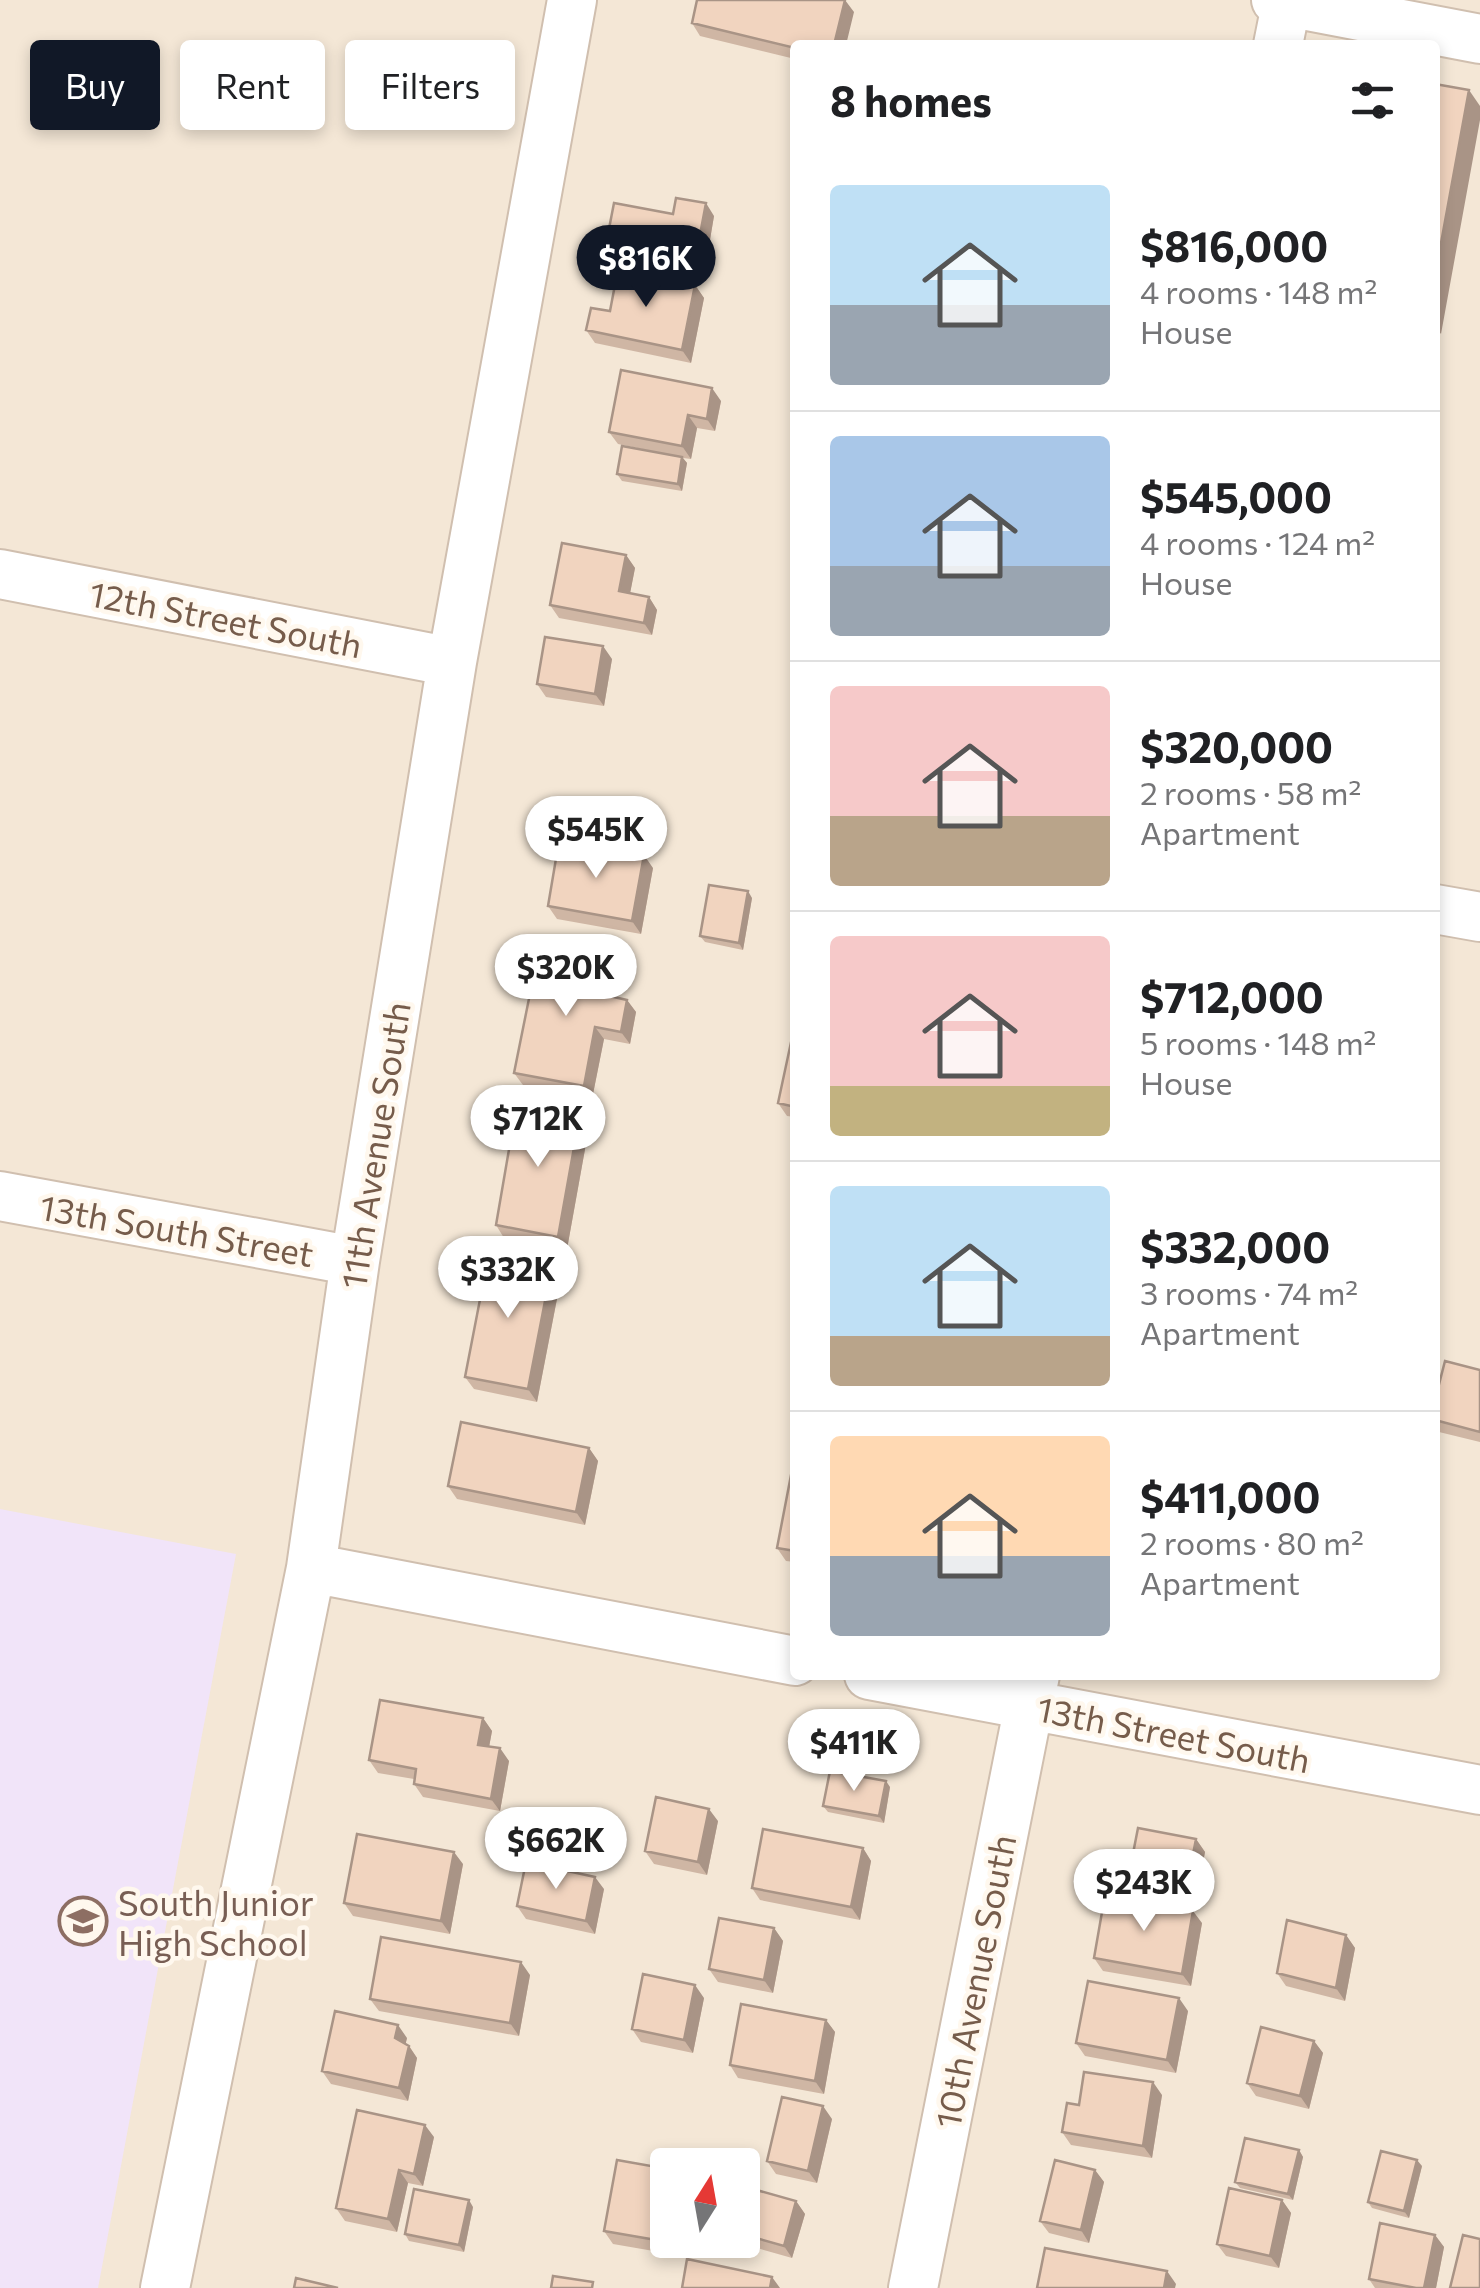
<!DOCTYPE html>
<html lang="en">
<head>
<meta charset="utf-8">
<style>
  :root { --surface:#fff; --page:#f2f2f2; --text:#202124; --muted:#757577; --line:#e0e0e0; --accent:#111827 }
  body { margin:0; font-family:Commissioner,sans-serif; background:var(--page); color:var(--text); height:100vh; display:flex; flex-direction:column; font-size:38px; white-space:nowrap }
  * { box-sizing:border-box; margin:0 }
  p { font-size:32px; color:var(--muted) }
  .icon { flex:none; width:55px; height:55px; fill:none; stroke:currentColor; stroke-width:2; stroke-linecap:round; stroke-linejoin:round }
  .map { position:relative; flex:1; overflow:hidden }
  .drawer { position:absolute; left:790px; top:40px; width:650px; height:1640px; display:flex; flex-direction:column; background:var(--surface); border-radius:10px; box-shadow:0 5px 15px #0003 }
  .drawer>* { flex:none }
  .banner { position:absolute; left:30px; top:40px; width:610px; height:90px; display:flex; gap:20px }
  .needle { width:65px; rotate:11deg }
  .buttons { position:absolute; left:650px; top:2148px; display:grid; gap:20px }
  .buttons a { display:grid; place-items:center; width:110px; height:110px; border-radius:10px; background:var(--surface); box-shadow:0 5px 15px #0003; font-size:50px }
  .price { position:absolute; translate:-50% -85px; padding:0 22px; border-radius:35px; background:#fff; color:#222; font-size:32px; line-height:65px; filter:drop-shadow(0 2px 5px #0008) }
  .price::after { content:''; position:absolute; left:50%; top:60px; width:30px; height:22px; margin-left:-15px; background:inherit; clip-path:polygon(0 0,100% 0,50% 100%) }
  .price.active { background:var(--accent); color:#fff }
  ul { padding:0; list-style:none }
  li { display:flex; align-items:center; gap:30px; height:250px; padding:0 40px }
  li+li { border-top:2px solid var(--line) }
  li span { display:grid; place-items:center; flex:none; width:280px; height:200px; border-radius:10px; color:#555 }
  li>.icon { margin-inline-start:auto }
  span .icon { width:120px; height:120px; fill:#fffc; stroke-width:1 }
  li b { font-size:42px }
  h2 { display:flex; justify-content:space-between; align-items:center; height:120px; padding:0 40px; font-size:42px }
  .chip { padding:0 35px; border-radius:10px; background:var(--surface); box-shadow:0 5px 15px #0003; font-size:35px; line-height:90px }
  .chip.active { background:var(--accent); color:#fff }
  .map>svg:first-child { display:block }
  .residential { fill:#f4e7d6; fill-rule:evenodd }
  .education { fill:#f1e4f9 }
  .lines { fill:none; stroke-linecap:round; stroke-linejoin:round }
  .street-casing { stroke:#d0bfaf; stroke-width:52 }
  .street { stroke:#fff; stroke-width:48 }
  .wall { fill:#cfb6a4 }
  .shaded-wall { fill:#a99486 }
  .building { fill:#f1d4bf; stroke:#a99486; stroke-width:2.5 }
  .labels { text-anchor:middle; dominant-baseline:central; stroke-width:9; stroke-linejoin:round; paint-order:stroke }
  .street-label { font-size:35px; fill:#765c4b; stroke:#fff8ee }
  .education-label { font-size:35px; fill:#785e54; stroke:#fff8ee; text-anchor:start }
</style>
</head>
<body>
<div class="map">
<svg width="1480" height="2288" viewBox="0 0 1480 2288">
  <rect width="100%" height="100%" fill="#fcf4e7"/>
  <!-- residential -->
  <path class="residential" d="M 0,0 L 1480,0 L 1480,2288 L 0,2288 ZM 795,45 L 1435,45 L 1435,1675 L 795,1675 ZM 668,2165 L 742,2165 L 742,2240 L 668,2240 Z"/>
  <!-- education -->
  <path class="education" d="M 0,1509 L 236,1554 L 98,2288 L 0,2288 Z"/>
  <g class="lines">
    <!-- street casing -->
    <g class="street-casing">
      <path id="street" d="M 1276,0 L 1480,39
        M 1278,45 L 1287,0
        M 0,574 L 452,662
        M 1435,909 L 1480,917
        M 0,1196 L 355,1261
        M 311,1568 L 795,1661
        M 869,1675 L 1480,1790
        M 165,2288 L 311,1568 L 355,1261 L 452,662 L 572,0
        M 913,2288 L 1035,1675"/>
    </g>
    <!-- street -->
    <use href="#street" class="street"/>
  </g>
  <!-- wall -->
  <path class="wall" d="M 854,12 L 795,45 L 795,59 L 700,36 L 692,23 Z
    M 673,214 L 714,216 L 705,269 L 616,252 L 607,239 Z
    M 695,285 L 704,298 L 691,363 L 595,343 L 586,330 L 610,311 Z
    M 721,401 L 715,431 L 697,428 L 691,459 L 683,458 L 687,463 L 682,491 L 622,481 L 617,474 L 657,452 L 618,444 L 609,432 Z
    M 626,555 L 635,568 L 630,593 L 649,597 L 657,610 L 652,635 L 559,618 L 550,605 Z
    M 612,659 L 604,706 L 546,697 L 537,684 Z
    M 653,868 L 641,934 L 557,919 L 548,906 Z
    M 752,898 L 743,950 L 705,942 L 700,936 Z
    M 620,981 L 616,998 L 627,1000 L 636,1012 L 630,1044 L 604,1039 L 592,1099 L 523,1085 L 514,1073 Z
    M 795,1034 L 795,1117 L 787,1116 L 778,1103 Z
    M 580,1114 L 589,1127 L 567,1249 L 504,1238 L 496,1225 Z
    M 552,1265 L 561,1278 L 537,1402 L 474,1389 L 465,1377 Z
    M 1480,1370 L 1480,1442 L 1439,1432 L 1435,1426 L 1435,1400 Z
    M 589,1448 L 598,1461 L 585,1525 L 457,1499 L 448,1486 Z
    M 795,1471 L 795,1562 L 786,1561 L 777,1548 Z
    M 483,1718 L 492,1731 L 489,1747 L 509,1761 L 500,1811 L 423,1797 L 414,1784 L 414,1779 L 378,1773 L 369,1760 Z
    M 890,1787 L 884,1823 L 828,1812 L 823,1806 Z
    M 718,1821 L 707,1875 L 654,1864 L 645,1851 Z
    M 1196,1839 L 1205,1852 L 1196,1898 L 1138,1887 L 1129,1874 Z
    M 863,1848 L 871,1861 L 860,1920 L 760,1900 L 752,1888 Z
    M 463,1864 L 450,1934 L 353,1916 L 344,1903 Z
    M 604,1889 L 595,1934 L 526,1919 L 517,1906 Z
    M 1202,1923 L 1191,1986 L 1103,1971 L 1094,1958 Z
    M 774,1928 L 783,1941 L 773,1993 L 718,1982 L 709,1969 Z
    M 1346,1935 L 1355,1948 L 1345,2001 L 1286,1986 L 1277,1973 Z
    M 530,1975 L 519,2036 L 379,2011 L 370,1999 Z
    M 704,1998 L 693,2053 L 641,2042 L 632,2029 Z
    M 1188,2011 L 1176,2073 L 1085,2056 L 1076,2043 Z
    M 826,2020 L 835,2032 L 824,2094 L 738,2078 L 730,2065 Z
    M 407,2038 L 405,2044 L 409,2046 L 417,2058 L 408,2101 L 331,2084 L 322,2071 Z
    M 1314,2041 L 1323,2053 L 1309,2109 L 1256,2096 L 1247,2083 Z
    M 1162,2095 L 1152,2158 L 1071,2145 L 1062,2132 L 1079,2105 Z
    M 832,2119 L 817,2183 L 776,2174 L 767,2161 Z
    M 434,2137 L 423,2186 L 408,2183 L 397,2232 L 345,2221 L 336,2208 Z
    M 1299,2150 L 1303,2157 L 1293,2200 L 1240,2188 L 1235,2182 Z
    M 1422,2166 L 1409,2218 L 1372,2208 L 1368,2202 Z
    M 1095,2170 L 1104,2182 L 1089,2243 L 1049,2233 L 1040,2221 Z
    M 742,2186 L 796,2201 L 805,2214 L 792,2258 L 729,2240 L 742,2240 Z
    M 1282,2200 L 1291,2213 L 1279,2268 L 1226,2256 L 1217,2244 Z
    M 473,2207 L 464,2252 L 409,2241 L 405,2234 Z
    M 604,2231 L 674,2240 L 671,2254 L 613,2244 Z
    M 1435,2235 L 1444,2247 L 1436,2288 L 1375,2288 L 1369,2279 Z"/>
  <!-- shaded-wall -->
  <path class="shaded-wall" d="M 845,0 L 854,12 L 846,45 L 834,45 Z
    M 1469,90 L 1480,106 L 1480,120 L 1441,334 L 1435,326 L 1435,276 Z
    M 706,203 L 714,216 L 705,269 L 696,256 Z
    M 695,285 L 704,298 L 691,363 L 682,350 Z
    M 712,388 L 721,401 L 715,431 L 707,419 Z
    M 688,415 L 697,428 L 691,459 L 682,446 Z
    M 682,457 L 687,463 L 682,491 L 678,484 Z
    M 626,555 L 635,568 L 628,604 L 619,591 Z
    M 649,597 L 657,610 L 652,635 L 644,623 Z
    M 603,646 L 612,659 L 604,706 L 595,694 Z
    M 644,855 L 653,868 L 641,934 L 632,921 Z
    M 748,891 L 752,898 L 743,950 L 739,943 Z
    M 611,968 L 620,981 L 614,1008 L 605,995 Z
    M 627,1000 L 636,1012 L 630,1044 L 621,1032 Z
    M 595,1027 L 604,1039 L 592,1099 L 584,1086 Z
    M 580,1114 L 589,1127 L 567,1249 L 558,1237 Z
    M 552,1265 L 561,1278 L 537,1402 L 528,1389 Z
    M 589,1448 L 598,1461 L 585,1525 L 576,1512 Z
    M 483,1718 L 492,1731 L 487,1758 L 478,1745 Z
    M 500,1748 L 509,1761 L 500,1811 L 491,1799 Z
    M 886,1781 L 890,1787 L 884,1823 L 879,1816 Z
    M 709,1809 L 718,1821 L 707,1875 L 698,1862 Z
    M 1196,1839 L 1205,1852 L 1196,1898 L 1187,1885 Z
    M 863,1848 L 871,1861 L 860,1920 L 851,1907 Z
    M 454,1852 L 463,1864 L 450,1934 L 441,1921 Z
    M 595,1877 L 604,1889 L 595,1934 L 586,1921 Z
    M 1193,1911 L 1202,1923 L 1191,1986 L 1182,1974 Z
    M 774,1928 L 783,1941 L 773,1993 L 764,1980 Z
    M 1346,1935 L 1355,1948 L 1345,2001 L 1336,1988 Z
    M 521,1962 L 530,1975 L 519,2036 L 510,2023 Z
    M 695,1985 L 704,1998 L 693,2053 L 684,2040 Z
    M 1179,1998 L 1188,2011 L 1176,2073 L 1167,2060 Z
    M 826,2020 L 835,2032 L 824,2094 L 815,2081 Z
    M 398,2025 L 407,2038 L 404,2051 L 395,2038 Z
    M 1314,2041 L 1323,2053 L 1309,2109 L 1300,2096 Z
    M 409,2046 L 417,2058 L 408,2101 L 399,2088 Z
    M 1153,2082 L 1162,2095 L 1152,2158 L 1143,2146 Z
    M 823,2106 L 832,2119 L 817,2183 L 808,2171 Z
    M 425,2125 L 434,2137 L 423,2186 L 414,2174 Z
    M 1299,2150 L 1303,2157 L 1293,2200 L 1288,2194 Z
    M 1417,2160 L 1422,2166 L 1409,2218 L 1404,2211 Z
    M 399,2170 L 408,2183 L 397,2232 L 388,2219 Z
    M 1095,2170 L 1104,2182 L 1089,2243 L 1081,2230 Z
    M 469,2200 L 473,2207 L 464,2252 L 459,2245 Z
    M 1282,2200 L 1291,2213 L 1279,2268 L 1270,2256 Z
    M 796,2201 L 805,2214 L 792,2258 L 784,2246 Z
    M 668,2213 L 668,2240 L 674,2240 L 671,2254 L 662,2241 Z
    M 1435,2235 L 1444,2247 L 1436,2288 L 1424,2288 Z
    M 1167,2271 L 1176,2284 L 1175,2288 L 1164,2288 Z
    M 772,2277 L 780,2288 L 770,2288 Z"/>
  <!-- building -->
  <path class="building" d="M 697,0 L 845,0 L 834,45 L 795,45 L 795,48 L 692,23 Z
    M 1435,84 L 1469,90 L 1435,276 Z
    M 676,198 L 706,203 L 696,256 L 607,239 L 614,203 L 673,214 Z
    M 618,269 L 695,285 L 682,350 L 586,330 L 591,308 L 610,311 Z
    M 621,370 L 712,388 L 707,419 L 688,415 L 682,446 L 609,432 Z
    M 622,446 L 682,457 L 678,484 L 617,474 Z
    M 562,543 L 626,555 L 619,591 L 649,597 L 644,623 L 550,605 Z
    M 545,637 L 603,646 L 595,694 L 537,684 Z
    M 559,841 L 644,855 L 632,921 L 548,906 Z
    M 709,885 L 748,891 L 739,943 L 700,936 Z
    M 538,954 L 611,968 L 605,995 L 627,1000 L 621,1032 L 595,1027 L 584,1086 L 514,1073 Z
    M 793,1033 L 795,1034 L 795,1107 L 778,1103 Z
    M 517,1103 L 580,1114 L 558,1237 L 496,1225 Z
    M 489,1253 L 552,1265 L 528,1389 L 465,1377 Z
    M 1445,1361 L 1480,1370 L 1480,1432 L 1435,1420 L 1435,1400 Z
    M 461,1422 L 589,1448 L 576,1512 L 448,1486 Z
    M 792,1470 L 795,1471 L 795,1551 L 777,1548 Z
    M 380,1700 L 483,1718 L 478,1745 L 500,1748 L 491,1799 L 414,1784 L 416,1769 L 369,1760 Z
    M 830,1771 L 886,1781 L 879,1816 L 823,1806 Z
    M 656,1797 L 709,1809 L 698,1862 L 645,1851 Z
    M 1138,1828 L 1196,1839 L 1187,1885 L 1129,1874 Z
    M 763,1829 L 863,1848 L 851,1907 L 752,1888 Z
    M 357,1834 L 454,1852 L 441,1921 L 344,1903 Z
    M 526,1862 L 595,1877 L 586,1921 L 517,1906 Z
    M 1105,1895 L 1193,1911 L 1182,1974 L 1094,1958 Z
    M 719,1918 L 774,1928 L 764,1980 L 709,1969 Z
    M 1287,1920 L 1346,1935 L 1336,1988 L 1277,1973 Z
    M 381,1937 L 521,1962 L 510,2023 L 370,1999 Z
    M 643,1974 L 695,1985 L 684,2040 L 632,2029 Z
    M 1088,1981 L 1179,1998 L 1167,2060 L 1076,2043 Z
    M 741,2004 L 826,2020 L 815,2081 L 730,2065 Z
    M 335,2011 L 398,2025 L 395,2038 L 409,2046 L 399,2088 L 322,2071 Z
    M 1261,2027 L 1314,2041 L 1300,2096 L 1247,2083 Z
    M 1084,2072 L 1153,2082 L 1143,2146 L 1062,2132 L 1067,2103 L 1079,2105 Z
    M 782,2097 L 823,2106 L 808,2171 L 767,2161 Z
    M 357,2110 L 425,2125 L 414,2174 L 399,2170 L 388,2219 L 336,2208 Z
    M 1245,2138 L 1299,2150 L 1288,2194 L 1235,2182 Z
    M 1381,2151 L 1417,2160 L 1404,2211 L 1368,2202 Z
    M 617,2160 L 668,2169 L 668,2213 L 662,2241 L 604,2231 Z
    M 1055,2160 L 1095,2170 L 1081,2230 L 1040,2221 Z
    M 742,2186 L 796,2201 L 784,2246 L 742,2234 Z
    M 1229,2188 L 1282,2200 L 1270,2256 L 1217,2244 Z
    M 414,2189 L 469,2200 L 459,2245 L 405,2234 Z
    M 1380,2223 L 1435,2235 L 1424,2288 L 1416,2288 L 1369,2279 Z
    M 1463,2235 L 1480,2239 L 1480,2288 L 1450,2288 Z
    M 1045,2248 L 1167,2271 L 1164,2288 L 1037,2288 Z
    M 687,2259 L 772,2277 L 770,2288 L 682,2288 Z
    M 553,2276 L 593,2282 L 592,2288 L 551,2288 Z
    M 296,2278 L 338,2288 L 294,2288 Z"/>
  <!-- icons -->
  <defs>
    <g id="school-ring" transform="scale(2.5)"><circle r="9.5" fill="#fff8ee" stroke="#8d6e63" stroke-width="1.5"/><path d="M0-5L7-2L0 1L-7-2ZM-4 1L0 2.5L4 1V4Q0 6-4 4Z" fill="#8d6e63"/></g>
  </defs>
  <g fill-rule="evenodd">
    <use href="#school-ring" x="83" y="1921"/>
  </g>
  <g class="labels">
    <!-- street labels -->
    <g class="street-label">
      <text transform="translate(226 618) rotate(11)">12th Street South</text>
      <text transform="translate(374 1145) rotate(-81)">11th Avenue South</text>
      <text transform="translate(177 1229) rotate(10)">13th South Street</text>
      <text transform="translate(1174 1733) rotate(11)">13th Street South</text>
      <text transform="translate(974 1981) rotate(-79)">10th Avenue South</text>
    </g>
    <!-- education labels -->
    <g class="education-label">
      <text x="118" y="1901">South Junior<tspan x="118" dy="40">High School</tspan></text>
    </g>
  </g>
</svg>
<div class="buttons">
<a><svg class="needle" viewBox="-14 -14 28 28"><path d="M0-13l5 13h-10z" fill="#e53935"/><path d="M0 13l5-13h-10z" fill="#757577"/></svg></a>
</div>
<b class="price active" style="left:646px;top:310px">$816K</b>
<b class="price" style="left:596px;top:881px">$545K</b>
<b class="price" style="left:566px;top:1019px">$320K</b>
<b class="price" style="left:538px;top:1170px">$712K</b>
<b class="price" style="left:508px;top:1321px">$332K</b>
<b class="price" style="left:854px;top:1794px">$411K</b>
<b class="price" style="left:556px;top:1892px">$662K</b>
<b class="price" style="left:1144px;top:1934px">$243K</b>
<div class="banner">
<a class="chip active">Buy</a>
<a class="chip">Rent</a>
<a class="chip">Filters</a>
</div>
<section class="drawer">
<h2>8 homes<svg class="icon" aria-label="filters" viewBox="0 0 24 24"><path d="M4 7h16M4 17h16"/><circle cx="9" cy="7" r="2"/><circle cx="15" cy="17" r="2"/></svg></h2>
<ul>
<li><span style="background:linear-gradient(#bfe0f5 60%,#9aa5b1 0)"><svg class="icon" aria-label="home" viewBox="0 0 24 24"><path d="M3 11l9-7 9 7M6 9v11h12V9"/></svg></span><div><b>$816,000</b><p>4 rooms · 148 m²</p><p>House</p></div></li>
<li><span style="background:linear-gradient(#a9c7e8 65%,#9aa5b1 0)"><svg class="icon" aria-label="home" viewBox="0 0 24 24"><path d="M3 11l9-7 9 7M6 9v11h12V9"/></svg></span><div><b>$545,000</b><p>4 rooms · 124 m²</p><p>House</p></div></li>
<li><span style="background:linear-gradient(#f6c9c9 65%,#b9a48a 0)"><svg class="icon" aria-label="home" viewBox="0 0 24 24"><path d="M3 11l9-7 9 7M6 9v11h12V9"/></svg></span><div><b>$320,000</b><p>2 rooms · 58 m²</p><p>Apartment</p></div></li>
<li><span style="background:linear-gradient(#f6c9c9 75%,#c2b280 0)"><svg class="icon" aria-label="home" viewBox="0 0 24 24"><path d="M3 11l9-7 9 7M6 9v11h12V9"/></svg></span><div><b>$712,000</b><p>5 rooms · 148 m²</p><p>House</p></div></li>
<li><span style="background:linear-gradient(#bfe0f5 75%,#b9a48a 0)"><svg class="icon" aria-label="home" viewBox="0 0 24 24"><path d="M3 11l9-7 9 7M6 9v11h12V9"/></svg></span><div><b>$332,000</b><p>3 rooms · 74 m²</p><p>Apartment</p></div></li>
<li><span style="background:linear-gradient(#ffd9b3 60%,#9aa5b1 0)"><svg class="icon" aria-label="home" viewBox="0 0 24 24"><path d="M3 11l9-7 9 7M6 9v11h12V9"/></svg></span><div><b>$411,000</b><p>2 rooms · 80 m²</p><p>Apartment</p></div></li>
</ul>
</section>
</div>
</body>
</html>
